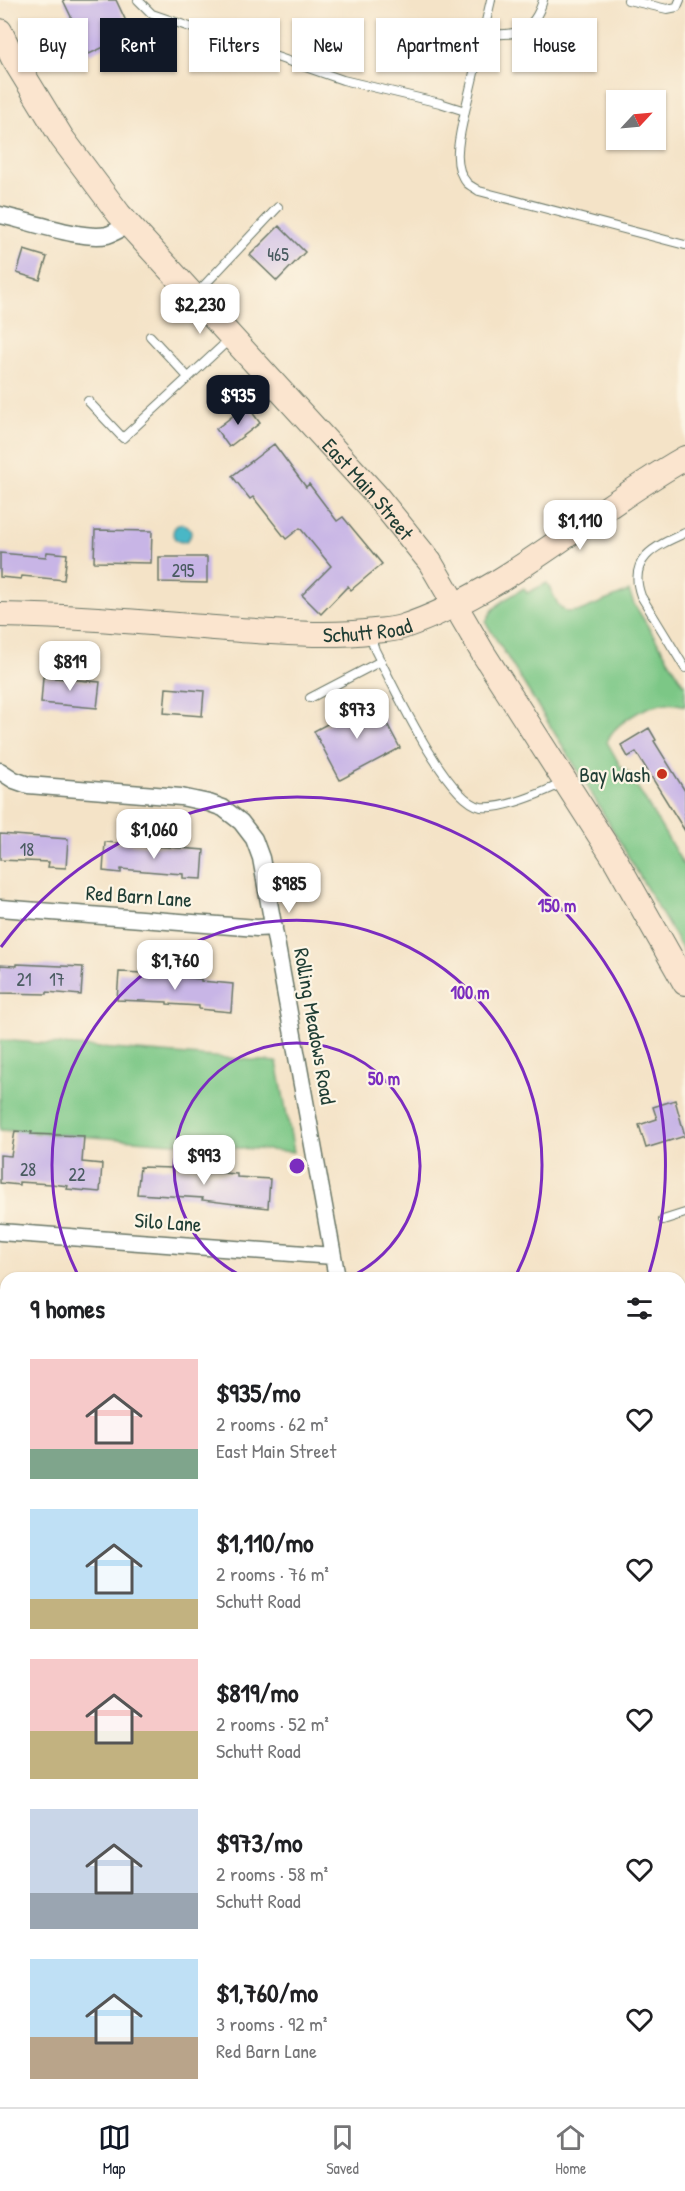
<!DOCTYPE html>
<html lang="en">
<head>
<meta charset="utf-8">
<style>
  :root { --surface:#fff; --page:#f2f2f2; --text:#202124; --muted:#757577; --line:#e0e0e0; --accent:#111827 }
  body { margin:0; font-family:"Patrick Hand",sans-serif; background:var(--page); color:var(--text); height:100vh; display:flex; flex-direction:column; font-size:22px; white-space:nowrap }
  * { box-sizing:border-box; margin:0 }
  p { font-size:20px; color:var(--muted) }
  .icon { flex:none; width:33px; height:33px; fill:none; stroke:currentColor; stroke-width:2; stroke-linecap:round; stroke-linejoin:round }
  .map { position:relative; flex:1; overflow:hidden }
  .panel { position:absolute; left:0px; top:1272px; width:686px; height:836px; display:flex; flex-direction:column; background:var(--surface); border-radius:18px 18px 0 0; box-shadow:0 2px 4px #0004 }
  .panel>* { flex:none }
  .top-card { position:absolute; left:18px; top:18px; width:650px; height:54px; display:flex; gap:12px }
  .needle { width:39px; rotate:64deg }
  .tools { position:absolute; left:606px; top:90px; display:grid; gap:12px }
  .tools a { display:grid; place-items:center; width:60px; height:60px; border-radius:0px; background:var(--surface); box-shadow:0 2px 4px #0004; font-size:30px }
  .price { position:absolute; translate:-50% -51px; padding:0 14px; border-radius:12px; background:#fff; color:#222; font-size:20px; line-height:39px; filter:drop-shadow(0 2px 3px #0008) }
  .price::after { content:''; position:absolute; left:50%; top:36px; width:18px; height:14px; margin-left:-9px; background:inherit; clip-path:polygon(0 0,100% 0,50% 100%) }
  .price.current { background:var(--accent); color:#fff }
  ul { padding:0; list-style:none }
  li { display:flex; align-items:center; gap:18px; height:150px; padding:0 30px }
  li span { display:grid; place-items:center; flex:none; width:168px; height:120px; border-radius:0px; color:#555 }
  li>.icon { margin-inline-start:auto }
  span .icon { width:72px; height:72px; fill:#fffc; stroke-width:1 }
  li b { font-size:26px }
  h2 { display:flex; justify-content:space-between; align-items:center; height:72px; padding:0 30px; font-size:26px }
  .chip { padding:0 21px; border-radius:0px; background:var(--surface); box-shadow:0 2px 4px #0004; font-size:21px; line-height:54px }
  .chip.current { background:var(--accent); color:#fff }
  .tab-bar { display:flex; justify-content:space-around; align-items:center; height:84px; border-top:2px solid var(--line); background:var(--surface); font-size:16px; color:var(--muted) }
  .tab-bar a { display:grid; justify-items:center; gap:3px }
  .tab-bar .current { color:var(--accent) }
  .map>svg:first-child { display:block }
  .green { fill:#7cc786; stroke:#4e825d; stroke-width:1.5 }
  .water { fill:#4ab7c6; stroke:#347a7d; stroke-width:1.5 }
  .building { fill:#c8b5e6 }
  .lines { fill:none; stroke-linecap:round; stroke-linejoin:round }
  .lane-casing { stroke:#6a7767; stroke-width:10 }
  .street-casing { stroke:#6a7767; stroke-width:19 }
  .secondary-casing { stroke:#6a7767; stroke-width:26 }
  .path { stroke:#6a7767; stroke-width:3; stroke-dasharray:1.5 4.5; stroke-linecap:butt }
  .lane { stroke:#fff; stroke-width:8 }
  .street { stroke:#fff; stroke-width:16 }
  .secondary { stroke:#fbe5cf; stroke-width:24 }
  .ring { fill:none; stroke:#7b2cbf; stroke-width:3 }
  .poi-dot { fill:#c8321e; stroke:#fcf5e5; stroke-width:2 }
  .labels { text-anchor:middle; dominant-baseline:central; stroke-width:4.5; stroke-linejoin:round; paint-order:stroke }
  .number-label { font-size:18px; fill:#495b60 }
  .street-label { font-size:21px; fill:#1f3d34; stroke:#fcf5e5 }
  .poi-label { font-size:21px; fill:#1f3d34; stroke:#fcf5e5; text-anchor:end }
  .centre { fill:#7b2cbf; stroke:#fcf5e5; stroke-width:3 }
  .ring-label { font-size:18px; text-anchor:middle; font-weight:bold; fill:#7b2cbf; stroke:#fcf5e5; stroke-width:4.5; stroke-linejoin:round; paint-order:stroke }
</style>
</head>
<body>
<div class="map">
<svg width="685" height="2107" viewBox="0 0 685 2107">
  <rect width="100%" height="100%" fill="#fcf5e5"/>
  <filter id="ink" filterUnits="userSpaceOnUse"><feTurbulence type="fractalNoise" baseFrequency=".0167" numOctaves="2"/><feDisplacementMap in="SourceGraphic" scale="12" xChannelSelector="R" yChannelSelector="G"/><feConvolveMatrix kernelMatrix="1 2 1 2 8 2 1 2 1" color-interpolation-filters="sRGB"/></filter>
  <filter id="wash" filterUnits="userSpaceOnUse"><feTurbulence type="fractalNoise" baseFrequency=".008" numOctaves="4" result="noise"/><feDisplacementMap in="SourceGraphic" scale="24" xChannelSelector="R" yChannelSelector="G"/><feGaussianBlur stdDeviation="1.35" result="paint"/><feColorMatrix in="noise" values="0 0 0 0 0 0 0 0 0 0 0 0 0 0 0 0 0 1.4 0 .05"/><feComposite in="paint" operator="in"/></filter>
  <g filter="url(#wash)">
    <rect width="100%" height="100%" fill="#f4e3c7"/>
    <!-- green -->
    <path class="green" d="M 547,583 L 559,606 L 567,612 L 580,611 L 629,591 L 634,604 L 685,686 L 685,706 C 678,704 668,702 661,704 C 643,707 612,725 607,742 L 621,767 L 629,773 L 685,867 L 685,954 L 582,777 L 486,623 C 491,605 510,597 524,588 L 527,593 Z
      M 0,1040 L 277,1062 L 294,1152 L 0,1130 Z"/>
    <!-- water -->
    <path class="water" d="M173 533a9 9 0 1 1 18 0a9 9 0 1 1-18 0Z"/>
    <g id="blocks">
      <!-- building -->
      <path class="building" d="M 63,0 L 116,0 L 132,34 L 89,54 Z
        M 279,226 L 305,252 L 277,281 L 250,255 Z
        M 24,250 L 47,257 L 40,280 L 17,273 Z
        M 247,405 L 260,423 L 229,447 L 216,429 Z
        M 274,444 L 306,487 L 309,484 L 337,521 L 343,517 L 382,564 L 351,590 L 348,586 L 321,614 L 302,595 L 331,566 L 300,528 L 286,539 L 253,497 L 250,499 L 232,476 Z
        M 95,530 L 152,531 L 151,563 L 94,562 Z
        M 47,552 L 67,554 L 64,580 L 22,576 L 21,579 L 0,577 L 0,553 L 46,557 Z
        M 159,557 L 207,557 L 207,583 L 159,582 Z
        M 43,677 L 100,682 L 97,708 L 41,703 Z
        M 166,688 L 204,691 L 202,716 L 164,713 Z
        M 374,699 L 400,748 L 340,780 L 314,731 Z
        M 649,728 L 656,740 L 654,741 L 685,791 L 685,831 L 636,752 L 628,757 L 621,745 Z
        M 0,834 L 68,839 L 66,868 L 48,867 L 49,862 L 0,860 Z
        M 105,842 L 204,850 L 202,879 L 183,878 L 183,874 L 169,873 L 121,869 L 121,873 L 103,871 Z
        M 17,964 L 83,967 L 81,995 L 47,992 L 47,994 L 0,993 L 0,965 L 17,966 Z
        M 119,972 L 169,974 L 169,976 L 201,979 L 201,981 L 233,984 L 231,1012 L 199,1009 L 199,1006 L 167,1004 L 167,1002 L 117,1000 Z
        M 675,1100 L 685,1136 L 646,1148 L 639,1125 L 657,1119 L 653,1107 Z
        M 15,1131 L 32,1132 L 31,1134 L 84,1136 L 82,1162 L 102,1164 L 100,1192 L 67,1189 L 68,1186 L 51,1184 L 19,1182 L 19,1185 L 0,1183 L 0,1155 L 11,1156 Z
        M 140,1167 L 205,1169 L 205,1172 L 237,1174 L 237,1177 L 270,1179 L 268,1208 L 202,1200 L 203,1198 L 137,1194 Z"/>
    </g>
  </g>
  <g filter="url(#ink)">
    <use href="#blocks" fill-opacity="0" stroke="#6a7767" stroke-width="1.5"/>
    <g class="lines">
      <!-- lane casing -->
      <g class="lane-casing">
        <path id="lane" d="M 138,0 L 152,14 L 343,80 L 440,103 L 465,111 C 461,132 450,165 467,183 C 470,186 475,188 479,191 L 685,245
          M 628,0 L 667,9 L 677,7 L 680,0
          M 484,33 C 514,37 534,33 543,0
          M 465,111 L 491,0
          M 196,294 L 278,207
          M 150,336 L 188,377
          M 88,401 L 123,438 L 231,338
          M 685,533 C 656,546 627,558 641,596 L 685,668
          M 370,635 L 375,650 C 392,683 446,801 481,807 C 504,810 544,792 565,782
          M 310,698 L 381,661
          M 663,1220 L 685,1213
          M 680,1500 L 685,1501"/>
      </g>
      <!-- street casing -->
      <g class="street-casing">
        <path id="street" d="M 0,215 C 26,220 84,241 107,235 C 114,233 122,228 128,225
          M 0,771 L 14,780 L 28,785 L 181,797 L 209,803 L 223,808 L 241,822 L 254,839 L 261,858 L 337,1278
          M 0,908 L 257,928 L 274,927
          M 0,1232 L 333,1256
          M 0,1436 L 6,1436
          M 0,1491 L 6,1491
          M 0,1745 L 6,1746
          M 0,1932 L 6,1933
          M 405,2107 L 406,2102"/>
      </g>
      <!-- secondary casing -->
      <g class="secondary-casing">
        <g id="secondary">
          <path id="s1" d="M 0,31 L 13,58 L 62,138 L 119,214 L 375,494 L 430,562 L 483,653 L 616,861 L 685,983"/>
          <path id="s2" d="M 0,615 C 80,616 160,624 240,630 C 285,633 330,637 375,631 C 384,630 393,630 402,627 C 507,592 589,512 685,458"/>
        </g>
      </g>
      <!-- path -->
      <path class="path" d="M 680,1525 L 685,1526"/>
      <!-- lane -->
      <use href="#lane" class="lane"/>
      <!-- street -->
      <use href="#street" class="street"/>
      <!-- secondary -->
      <use href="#secondary" class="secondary"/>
    </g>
  </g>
  <!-- distance rings -->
  <g class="ring">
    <path d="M246 1278A123 123 0 1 1 348 1278"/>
    <path d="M79 1277A245 245 0 1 1 515 1277"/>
    <path d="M1 947A368 368 0 0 1 648 1277"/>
  </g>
  <!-- markers -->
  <circle class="poi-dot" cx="662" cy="774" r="6"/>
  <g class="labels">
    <!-- number labels -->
    <g class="number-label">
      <text x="278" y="254">465</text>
      <text x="183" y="570">295</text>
      <text x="27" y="849">18</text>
      <text x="24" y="979">21</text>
      <text x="57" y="979">17</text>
      <text x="28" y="1169">28</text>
      <text x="77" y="1174">22</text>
    </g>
    <!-- street labels -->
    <g class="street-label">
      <text stroke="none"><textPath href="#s1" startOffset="590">East Main Street</textPath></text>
      <text stroke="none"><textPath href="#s2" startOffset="368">Schutt Road</textPath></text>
      <text transform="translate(139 896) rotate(4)">Red Barn Lane</text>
      <text transform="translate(315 1026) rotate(80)">Rolling Meadows Road</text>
      <text transform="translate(168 1222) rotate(4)">Silo Lane</text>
    </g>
    <!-- poi labels -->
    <g class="poi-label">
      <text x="650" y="774">Bay Wash</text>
    </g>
  </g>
  <circle cx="297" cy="1166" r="9" class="centre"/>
  <g class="ring-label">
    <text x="557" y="912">150 m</text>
    <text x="470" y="999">100 m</text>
    <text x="384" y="1085">50 m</text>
  </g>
</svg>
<div class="tools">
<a><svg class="needle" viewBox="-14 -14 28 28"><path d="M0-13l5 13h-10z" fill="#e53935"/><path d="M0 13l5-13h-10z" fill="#757577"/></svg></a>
</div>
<b class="price" style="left:200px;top:335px">$2,230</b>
<b class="price current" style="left:238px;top:426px">$935</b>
<b class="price" style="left:580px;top:551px">$1,110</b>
<b class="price" style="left:70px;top:692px">$819</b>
<b class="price" style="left:357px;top:740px">$973</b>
<b class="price" style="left:154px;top:860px">$1,060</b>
<b class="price" style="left:289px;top:914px">$985</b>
<b class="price" style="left:175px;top:991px">$1,760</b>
<b class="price" style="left:204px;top:1186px">$993</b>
<div class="top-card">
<a class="chip">Buy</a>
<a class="chip current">Rent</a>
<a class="chip">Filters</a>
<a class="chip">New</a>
<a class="chip">Apartment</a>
<a class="chip">House</a>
</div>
<section class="panel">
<h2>9 homes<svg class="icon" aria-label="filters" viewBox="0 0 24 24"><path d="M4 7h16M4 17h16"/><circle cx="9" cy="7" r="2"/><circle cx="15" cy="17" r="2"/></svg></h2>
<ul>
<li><span style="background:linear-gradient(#f6c9c9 75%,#7fa58c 0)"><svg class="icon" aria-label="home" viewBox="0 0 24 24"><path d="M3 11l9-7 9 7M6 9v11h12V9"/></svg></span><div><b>$935/mo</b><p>2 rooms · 62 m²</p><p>East Main Street</p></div><svg class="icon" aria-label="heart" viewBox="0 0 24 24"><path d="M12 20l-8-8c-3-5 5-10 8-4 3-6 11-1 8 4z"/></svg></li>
<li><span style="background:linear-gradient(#bfe0f5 75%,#c2b280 0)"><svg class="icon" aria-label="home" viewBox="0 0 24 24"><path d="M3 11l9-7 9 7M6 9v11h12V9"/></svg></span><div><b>$1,110/mo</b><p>2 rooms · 76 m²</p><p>Schutt Road</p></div><svg class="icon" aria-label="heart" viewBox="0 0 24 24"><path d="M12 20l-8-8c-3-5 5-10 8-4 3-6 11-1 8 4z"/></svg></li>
<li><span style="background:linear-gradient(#f6c9c9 60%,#c2b280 0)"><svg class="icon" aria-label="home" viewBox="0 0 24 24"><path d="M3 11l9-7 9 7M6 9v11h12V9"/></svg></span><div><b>$819/mo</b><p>2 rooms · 52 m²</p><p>Schutt Road</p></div><svg class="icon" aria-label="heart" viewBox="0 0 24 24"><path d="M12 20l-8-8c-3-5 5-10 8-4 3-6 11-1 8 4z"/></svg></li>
<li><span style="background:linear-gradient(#c9d6e8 70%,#9aa5b1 0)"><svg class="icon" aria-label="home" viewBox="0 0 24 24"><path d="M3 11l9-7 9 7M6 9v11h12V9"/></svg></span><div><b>$973/mo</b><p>2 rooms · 58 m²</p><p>Schutt Road</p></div><svg class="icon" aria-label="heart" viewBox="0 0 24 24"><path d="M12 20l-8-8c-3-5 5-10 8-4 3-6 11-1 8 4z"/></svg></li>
<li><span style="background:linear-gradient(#bfe0f5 65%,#b9a48a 0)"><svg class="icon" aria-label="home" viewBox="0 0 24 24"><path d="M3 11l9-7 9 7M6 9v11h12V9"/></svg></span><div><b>$1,760/mo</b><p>3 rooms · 92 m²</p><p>Red Barn Lane</p></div><svg class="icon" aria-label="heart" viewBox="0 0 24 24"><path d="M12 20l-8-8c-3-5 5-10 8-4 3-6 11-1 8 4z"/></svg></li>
</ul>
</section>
</div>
<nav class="tab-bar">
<a class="current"><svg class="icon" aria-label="map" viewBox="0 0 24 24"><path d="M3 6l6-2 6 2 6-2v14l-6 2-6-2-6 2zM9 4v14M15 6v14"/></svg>Map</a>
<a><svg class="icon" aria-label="saved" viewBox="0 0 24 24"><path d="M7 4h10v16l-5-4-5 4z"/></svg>Saved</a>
<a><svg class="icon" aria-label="home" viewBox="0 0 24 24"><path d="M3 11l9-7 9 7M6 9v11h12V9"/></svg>Home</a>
</nav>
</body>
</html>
